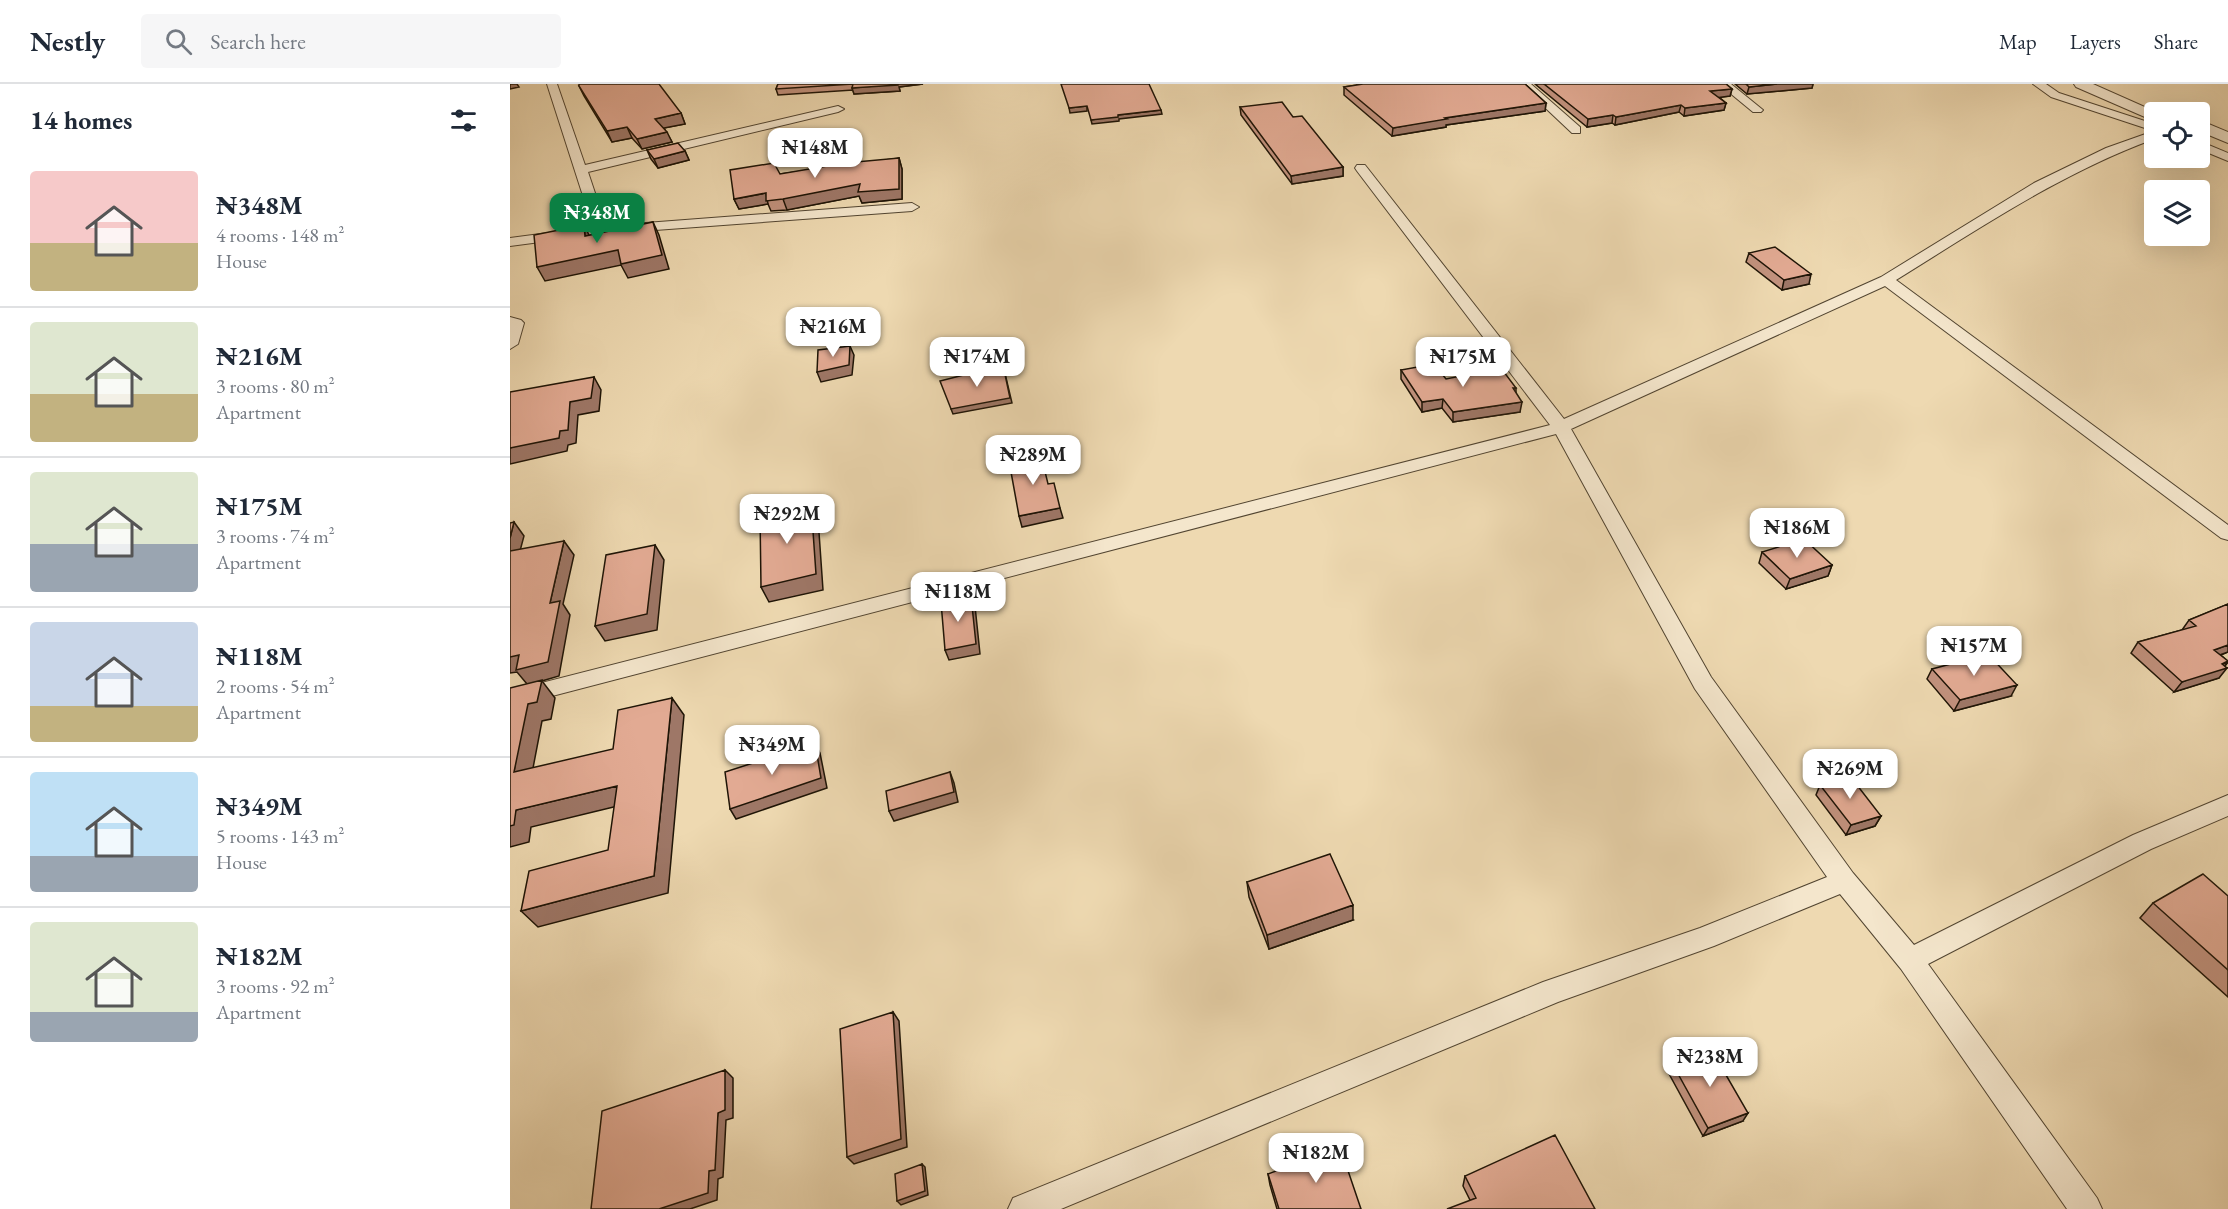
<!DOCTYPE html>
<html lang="en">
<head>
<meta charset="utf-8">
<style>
  :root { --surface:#fff; --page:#f6f6f7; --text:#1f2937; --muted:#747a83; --line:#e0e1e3; --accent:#0b8043 }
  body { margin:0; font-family:"EB Garamond",serif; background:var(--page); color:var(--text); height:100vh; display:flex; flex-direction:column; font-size:22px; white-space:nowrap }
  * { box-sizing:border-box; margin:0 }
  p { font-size:20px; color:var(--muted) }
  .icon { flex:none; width:33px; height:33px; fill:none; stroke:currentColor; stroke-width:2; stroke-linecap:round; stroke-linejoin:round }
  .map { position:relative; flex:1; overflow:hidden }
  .drawer { display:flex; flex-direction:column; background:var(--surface); width:510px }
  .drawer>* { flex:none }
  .controls { position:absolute; left:1634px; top:18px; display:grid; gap:12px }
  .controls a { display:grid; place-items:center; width:66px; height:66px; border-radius:6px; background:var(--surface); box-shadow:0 6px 24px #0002; font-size:30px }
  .price { position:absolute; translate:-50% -51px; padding:0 14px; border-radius:12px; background:#fff; color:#222; font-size:20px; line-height:39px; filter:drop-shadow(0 2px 3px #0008) }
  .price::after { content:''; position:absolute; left:50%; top:36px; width:18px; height:14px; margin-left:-9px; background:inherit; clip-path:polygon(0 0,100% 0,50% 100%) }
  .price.current { background:var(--accent); color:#fff }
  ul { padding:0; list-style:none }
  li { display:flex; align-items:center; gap:18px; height:150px; padding:0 30px }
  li+li { border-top:2px solid var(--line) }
  li span { display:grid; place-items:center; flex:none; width:168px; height:120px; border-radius:6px; color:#555 }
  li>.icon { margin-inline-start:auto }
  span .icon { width:72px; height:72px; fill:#fffc; stroke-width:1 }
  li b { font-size:26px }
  h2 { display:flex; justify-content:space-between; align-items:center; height:72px; padding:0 30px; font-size:26px }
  header { display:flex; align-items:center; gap:36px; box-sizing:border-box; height:84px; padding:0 30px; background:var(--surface); border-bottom:2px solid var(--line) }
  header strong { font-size:28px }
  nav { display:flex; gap:33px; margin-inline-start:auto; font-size:21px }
  .search { width:420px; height:54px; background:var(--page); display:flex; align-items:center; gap:15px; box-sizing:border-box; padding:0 21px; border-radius:6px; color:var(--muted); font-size:22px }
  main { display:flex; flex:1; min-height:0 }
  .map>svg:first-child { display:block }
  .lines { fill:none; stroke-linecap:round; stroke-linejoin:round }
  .minor-casing { stroke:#524531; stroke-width:2 }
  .tertiary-casing { stroke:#524531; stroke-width:2 }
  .minor { fill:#f4e6cc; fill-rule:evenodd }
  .tertiary { fill:#f4e6cc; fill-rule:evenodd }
  .wall { fill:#c2927e; stroke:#1e1406; stroke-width:1.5 }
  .shaded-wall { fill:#9e7767; stroke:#1e1406; stroke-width:1.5 }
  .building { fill:#e2aa93; stroke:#1e1406; stroke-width:1.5 }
</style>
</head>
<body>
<header>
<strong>Nestly</strong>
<div class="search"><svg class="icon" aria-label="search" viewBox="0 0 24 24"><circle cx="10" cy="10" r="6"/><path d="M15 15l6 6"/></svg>Search here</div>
<nav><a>Map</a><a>Layers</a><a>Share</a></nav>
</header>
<main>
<section class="drawer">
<h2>14 homes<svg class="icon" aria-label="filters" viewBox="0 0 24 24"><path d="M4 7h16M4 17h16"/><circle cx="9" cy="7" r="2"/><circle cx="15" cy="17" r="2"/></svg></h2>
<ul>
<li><span style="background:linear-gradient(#f6c9c9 60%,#c2b280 0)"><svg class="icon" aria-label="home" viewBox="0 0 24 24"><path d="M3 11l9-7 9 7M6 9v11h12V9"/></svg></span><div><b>₦348M</b><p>4 rooms · 148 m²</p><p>House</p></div></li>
<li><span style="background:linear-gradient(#dfe7d0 60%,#c2b280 0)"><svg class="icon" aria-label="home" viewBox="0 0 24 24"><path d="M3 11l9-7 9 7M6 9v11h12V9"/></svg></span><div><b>₦216M</b><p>3 rooms · 80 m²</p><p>Apartment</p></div></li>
<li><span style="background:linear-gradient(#dfe7d0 60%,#9aa5b1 0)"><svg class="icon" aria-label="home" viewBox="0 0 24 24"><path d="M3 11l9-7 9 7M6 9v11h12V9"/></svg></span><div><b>₦175M</b><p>3 rooms · 74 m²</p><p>Apartment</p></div></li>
<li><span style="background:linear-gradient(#c9d6e8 70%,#c2b280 0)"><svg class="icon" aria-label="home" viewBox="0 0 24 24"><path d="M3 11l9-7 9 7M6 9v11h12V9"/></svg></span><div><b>₦118M</b><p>2 rooms · 54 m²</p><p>Apartment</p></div></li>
<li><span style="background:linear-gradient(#bfe0f5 70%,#9aa5b1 0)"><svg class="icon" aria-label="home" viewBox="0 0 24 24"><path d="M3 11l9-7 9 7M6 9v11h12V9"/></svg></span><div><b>₦349M</b><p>5 rooms · 143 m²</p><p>House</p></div></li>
<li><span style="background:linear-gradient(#dfe7d0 75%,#9aa5b1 0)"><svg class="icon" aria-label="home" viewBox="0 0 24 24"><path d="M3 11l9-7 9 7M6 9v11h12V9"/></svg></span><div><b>₦182M</b><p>3 rooms · 92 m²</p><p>Apartment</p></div></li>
</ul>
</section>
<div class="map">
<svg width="1718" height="1125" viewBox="0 0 1718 1125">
  <rect width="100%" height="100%" fill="#eed9b1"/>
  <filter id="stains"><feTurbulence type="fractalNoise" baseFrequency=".00333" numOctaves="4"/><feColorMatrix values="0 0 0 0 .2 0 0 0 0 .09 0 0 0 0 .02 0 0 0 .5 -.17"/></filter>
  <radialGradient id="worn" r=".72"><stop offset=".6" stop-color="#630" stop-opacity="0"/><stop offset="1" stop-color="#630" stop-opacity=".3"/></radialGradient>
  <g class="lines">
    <!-- minor casing -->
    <g class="minor-casing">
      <path id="minor" d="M 37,0 L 47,0 L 75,81 L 328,22 L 334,25 L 328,28 L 78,88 L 96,142 L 402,119 L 409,123 L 402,127 L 91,150 L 0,162 L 0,154 L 83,143 Z
        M 1010,0 L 1021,0 L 1070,43 L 1070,49 L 1062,49 Z
        M 1209,0 L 1221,0 L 1253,26 L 1251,28 L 1243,28 Z
        M 1523,0 L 1536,0 L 1549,9 L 1644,40 L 1644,55 C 1551,89 1470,144 1386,196 L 1718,441 L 1718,456 L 1711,454 L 1375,202 L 1061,345 L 1201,593 L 1343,789 L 1404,861 L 1623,751 L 1718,711 L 1718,732 L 1641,765 L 1418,880 L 1587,1114 L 1592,1125 L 1557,1125 L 1391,885 L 1330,810 L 1204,862 L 1048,918 L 551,1125 L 498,1125 L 503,1114 L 1033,898 L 1190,844 L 1317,793 L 1185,605 L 1046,350 L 0,623 L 0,607 L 1040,341 L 847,87 L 845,84 L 847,81 L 855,81 L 1054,335 L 1371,193 L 1524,99 L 1596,64 L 1644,47 L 1541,13 Z
        M 1689,57 L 1718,69 L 1718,77 L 1689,65 Z
        M 0,233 L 11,236 L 14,239 L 8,260 L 0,265 Z"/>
    </g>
    <!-- tertiary casing -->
    <g class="tertiary-casing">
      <path id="tertiary" d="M 1564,0 L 1583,0 L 1646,28 L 1644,28 L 1644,37 L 1566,3 Z
        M 1689,36 L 1718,48 L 1718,59 L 1689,47 Z"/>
    </g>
    <!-- minor -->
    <use href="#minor" class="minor"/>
    <!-- tertiary -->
    <use href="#tertiary" class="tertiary"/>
  </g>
  <!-- wall -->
  <path class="wall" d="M 268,0 L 413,0 L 389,3 L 390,7 L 344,10 L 343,6 L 268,11 L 266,5 Z
    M 847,0 L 1015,0 L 1036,19 L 1035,27 L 936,41 L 936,43 L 882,52 L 834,11 L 834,3 L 848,1 Z
    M 1025,0 L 1216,0 L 1222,5 L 1220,12 L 1209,13 L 1216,19 L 1214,26 L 1174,32 L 1169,28 L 1105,41 L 1102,39 L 1077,43 Z
    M 1225,0 L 1303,0 L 1302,4 L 1237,10 Z
    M 69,2 L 171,29 L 175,40 L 154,44 L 162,58 L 132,65 L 122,54 L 102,58 L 74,12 Z
    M 730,23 L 783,33 L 833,83 L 833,92 L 782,100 L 731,31 Z
    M 137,66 L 175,67 L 179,76 L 148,84 L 141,75 Z
    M 389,74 L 392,85 L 392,115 L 352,119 L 349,112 L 277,126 L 261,127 L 258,120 L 229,125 L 224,115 L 270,90 Z
    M 1239,169 L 1299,200 L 1272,206 L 1236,178 Z
    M 891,286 L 936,295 L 1006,304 L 1006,309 L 1010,328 L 943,338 L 932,324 L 912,328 L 891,295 Z
    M 1252,468 L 1322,481 L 1318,492 L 1276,505 L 1249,479 Z
    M 1718,520 L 1718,568 L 1711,571 L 1718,578 L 1715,582 L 1709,594 L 1664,608 L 1621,569 L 1628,558 L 1672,546 L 1679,536 Z
    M 1422,585 L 1501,612 L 1444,627 L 1417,595 Z
    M 1310,701 L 1371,732 L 1365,742 L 1336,751 L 1306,711 Z
    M 737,798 L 843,836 L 759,865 L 739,813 Z
    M 1718,812 L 1718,913 L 1630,834 L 1643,819 Z
    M 1162,979 L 1233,1037 L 1193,1052 L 1158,988 Z
    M 758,1090 L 851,1125 L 767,1125 L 760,1101 Z
    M 955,1092 L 1085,1125 L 960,1116 L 953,1102 Z"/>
  <!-- shaded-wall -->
  <path class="shaded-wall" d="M 0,0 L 7,0 L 9,3 L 0,5 Z
    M 387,0 L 413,0 L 389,3 L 390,7 L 344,10 L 342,4 Z
    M 1267,0 L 1303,0 L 1302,4 L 1237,10 L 1239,3 Z
    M 1222,5 L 1220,12 L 1198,15 L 1200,7 Z
    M 1036,19 L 1035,27 L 936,41 L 936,43 L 882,52 L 883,44 L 935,34 Z
    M 1216,19 L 1214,26 L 1174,32 L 1175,24 Z
    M 1171,21 L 1169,28 L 1105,41 L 1106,33 Z
    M 577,22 L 577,27 L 560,29 L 559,24 Z
    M 651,26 L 652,30 L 609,35 L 609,37 L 582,40 L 581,36 L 608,31 Z
    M 171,29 L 175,40 L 149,45 L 145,35 Z
    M 1103,31 L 1102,39 L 1077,43 L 1078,35 Z
    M 117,43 L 122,54 L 102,58 L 97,47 Z
    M 157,48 L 162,58 L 132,65 L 127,55 Z
    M 175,67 L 179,76 L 148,84 L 144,75 Z
    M 389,74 L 392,85 L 392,115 L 352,119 L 349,112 L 277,126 L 273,115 Z
    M 833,83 L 833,92 L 782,100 L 781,92 Z
    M 256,109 L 258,120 L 229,125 L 224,115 Z
    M 143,138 L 149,151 L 159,185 L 118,194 L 111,181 L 35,197 L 27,183 Z
    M 74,141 L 81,155 L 75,152 Z
    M 1301,190 L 1299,200 L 1272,206 L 1274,196 Z
    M 340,262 L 344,271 L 342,291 L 311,298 L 307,288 Z
    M 493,281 L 502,319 L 443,330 L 441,325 Z
    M 84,293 L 91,306 L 89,327 L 68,331 L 66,359 L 58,361 L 57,367 L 0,380 L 0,364 L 50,347 L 60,318 Z
    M 933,315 L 932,324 L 912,328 L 912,318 Z
    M 1012,318 L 1010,328 L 943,338 L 943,328 Z
    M 301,419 L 308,434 L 313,506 L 259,518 L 251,503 Z
    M 550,424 L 553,434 L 512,443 L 509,432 Z
    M 4,438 L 14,452 L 6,482 L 0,473 L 0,454 Z
    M 54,457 L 64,471 L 53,520 L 60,531 L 49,592 L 32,597 L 45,614 L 41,635 L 32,637 L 19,705 L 4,688 L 17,600 L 7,588 L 0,589 L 0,573 L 40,519 Z
    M 145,461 L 154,476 L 147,546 L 95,557 L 85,542 Z
    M 1322,481 L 1318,492 L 1276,505 L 1280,495 Z
    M 461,512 L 465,522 L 470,570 L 439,576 L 435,566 Z
    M 1718,561 L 1718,568 L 1696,576 L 1704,566 Z
    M 1718,578 L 1712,585 L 1717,584 L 1709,594 L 1664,608 L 1672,598 Z
    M 1507,601 L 1501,612 L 1444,627 L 1450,616 Z
    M 162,614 L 174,631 L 158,809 L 28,843 L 11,827 L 144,792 Z
    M 305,659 L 310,669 L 317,704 L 226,735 L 220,725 Z
    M 440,688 L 444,699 L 448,718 L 384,737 L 379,727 Z
    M 107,702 L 120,719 L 21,743 L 19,758 L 0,763 L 0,742 L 6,726 Z
    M 1371,732 L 1365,742 L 1336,751 L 1341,741 Z
    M 843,821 L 843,836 L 759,865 L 757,851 Z
    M 383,928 L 389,937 L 397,1063 L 344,1080 L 337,1073 Z
    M 215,986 L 223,994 L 223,1034 L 216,1036 L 213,1093 L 208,1095 L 207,1116 L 180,1125 L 149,1125 L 199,1087 L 208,1029 Z
    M 1238,1029 L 1233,1037 L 1193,1052 L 1198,1044 Z
    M 412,1080 L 415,1083 L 418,1111 L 391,1121 L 387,1117 Z"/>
  <!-- building -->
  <path class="building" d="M 69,0 L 149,0 L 171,29 L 145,35 L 157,48 L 127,55 L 117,43 L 97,47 L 69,2 Z
    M 268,0 L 388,0 L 388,1 L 342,4 L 343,0 L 266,5 Z
    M 551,0 L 639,0 L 651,26 L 608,31 L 608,33 L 581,36 L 577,22 L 559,24 Z
    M 853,0 L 1015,0 L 1036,19 L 935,34 L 937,35 L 883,44 L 834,3 Z
    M 1034,0 L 1216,0 L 1222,5 L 1200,7 L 1216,19 L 1175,24 L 1171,21 L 1106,33 L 1103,31 L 1078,35 Z
    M 1236,0 L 1267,0 L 1239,3 Z
    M 772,18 L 783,33 L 792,32 L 833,83 L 781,92 L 730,23 Z
    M 168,59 L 175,67 L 144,75 L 137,66 Z
    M 389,74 L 389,105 L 348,108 L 350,100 L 273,115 L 256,117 L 256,109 L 224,115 L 220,86 L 264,79 L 270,90 L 335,79 Z
    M 143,138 L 152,171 L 111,180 L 108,166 L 27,183 L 24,151 L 74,141 L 75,152 Z
    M 1265,163 L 1301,190 L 1274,196 L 1239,169 Z
    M 340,262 L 339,281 L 307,288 L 308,266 Z
    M 924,280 L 936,295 L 991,284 L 1006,304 L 1003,304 L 1012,318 L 943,328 L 933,315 L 912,318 L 891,286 Z
    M 493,281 L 500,314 L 441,325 L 430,297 Z
    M 84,293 L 81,314 L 60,318 L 58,346 L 50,347 L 49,354 L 0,364 L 0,308 Z
    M 531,371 L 538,400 L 544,399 L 550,424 L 509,432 L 499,377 Z
    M 301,419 L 306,490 L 251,503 L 250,430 Z
    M 4,438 L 0,454 L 0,439 Z
    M 1294,455 L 1322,481 L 1280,495 L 1252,468 Z
    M 54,457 L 40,519 L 50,517 L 38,578 L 6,586 L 9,571 L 0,573 L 0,467 Z
    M 145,461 L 137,530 L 85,542 L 96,471 Z
    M 461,512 L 466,560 L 435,566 L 431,518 Z
    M 1718,520 L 1718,561 L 1704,566 L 1718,577 L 1712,580 L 1717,584 L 1672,598 L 1628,558 L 1686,542 L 1679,536 Z
    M 1478,570 L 1507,601 L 1450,616 L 1422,585 Z
    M 32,596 L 27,618 L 18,620 L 4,688 L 103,665 L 108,626 L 162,614 L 144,792 L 11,827 L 19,787 L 98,766 L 107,702 L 6,726 L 4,741 L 0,742 L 0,604 Z
    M 305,659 L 311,694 L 220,725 L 215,688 Z
    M 440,688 L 444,708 L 379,727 L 376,707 Z
    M 1340,692 L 1371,732 L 1341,741 L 1310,701 Z
    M 820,770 L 843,821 L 757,851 L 737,798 Z
    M 1693,790 L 1718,812 L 1718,886 L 1643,819 Z
    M 383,928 L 391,1055 L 337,1073 L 330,945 Z
    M 1201,965 L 1238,1029 L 1198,1044 L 1162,979 Z
    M 215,986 L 215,1026 L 208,1029 L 205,1086 L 199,1087 L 198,1109 L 149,1125 L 81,1125 L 92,1027 Z
    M 1045,1051 L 1085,1125 L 937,1125 L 966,1114 L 955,1092 Z
    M 830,1063 L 851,1125 L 769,1125 L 758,1090 Z
    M 412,1080 L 415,1107 L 387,1117 L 385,1090 Z"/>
  <rect width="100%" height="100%" filter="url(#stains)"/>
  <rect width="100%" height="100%" fill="url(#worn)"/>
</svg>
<div class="controls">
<a><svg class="icon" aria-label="locate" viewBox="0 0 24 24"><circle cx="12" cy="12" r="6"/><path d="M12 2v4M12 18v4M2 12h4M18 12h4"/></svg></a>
<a><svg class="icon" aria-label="layers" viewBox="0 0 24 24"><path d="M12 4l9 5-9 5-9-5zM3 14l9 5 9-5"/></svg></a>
</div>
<b class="price" style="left:305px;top:95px">₦148M</b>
<b class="price current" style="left:87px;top:160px">₦348M</b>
<b class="price" style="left:323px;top:274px">₦216M</b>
<b class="price" style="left:467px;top:304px">₦174M</b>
<b class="price" style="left:953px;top:304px">₦175M</b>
<b class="price" style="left:523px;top:402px">₦289M</b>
<b class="price" style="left:277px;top:461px">₦292M</b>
<b class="price" style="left:1287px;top:475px">₦186M</b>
<b class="price" style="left:448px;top:539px">₦118M</b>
<b class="price" style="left:1464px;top:593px">₦157M</b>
<b class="price" style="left:262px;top:692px">₦349M</b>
<b class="price" style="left:1340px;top:716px">₦269M</b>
<b class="price" style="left:1200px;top:1004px">₦238M</b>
<b class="price" style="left:806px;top:1100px">₦182M</b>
</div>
</main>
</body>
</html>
